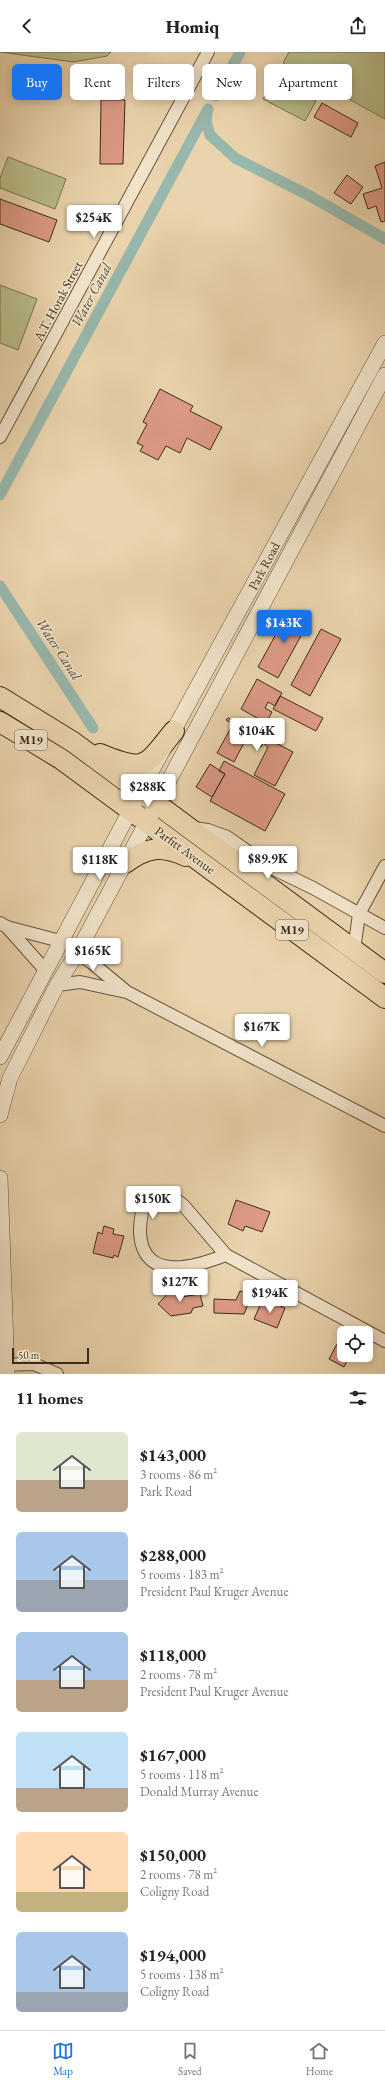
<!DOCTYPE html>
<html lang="en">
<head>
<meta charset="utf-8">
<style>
  :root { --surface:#fff; --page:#f2f2f2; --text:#222; --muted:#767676; --line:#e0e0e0; --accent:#1a73e8 }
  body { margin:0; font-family:"EB Garamond",serif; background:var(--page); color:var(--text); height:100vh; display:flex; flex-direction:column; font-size:15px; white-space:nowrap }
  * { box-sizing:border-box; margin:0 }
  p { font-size:13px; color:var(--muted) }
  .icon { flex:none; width:22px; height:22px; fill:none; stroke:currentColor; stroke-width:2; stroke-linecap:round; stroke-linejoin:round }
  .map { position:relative; height:1322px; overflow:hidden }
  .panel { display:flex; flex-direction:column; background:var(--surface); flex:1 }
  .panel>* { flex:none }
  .guide { position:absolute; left:12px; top:12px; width:361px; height:36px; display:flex; gap:8px }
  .controls { position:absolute; left:337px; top:1274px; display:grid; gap:8px }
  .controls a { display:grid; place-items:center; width:36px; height:36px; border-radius:6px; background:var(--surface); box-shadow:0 2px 10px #0003; font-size:20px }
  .scale { position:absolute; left:12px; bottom:10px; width:77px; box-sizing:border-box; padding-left:4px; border:2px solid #3c2c1a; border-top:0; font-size:11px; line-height:14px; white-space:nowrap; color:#3c2c1a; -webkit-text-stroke:3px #f1e3ca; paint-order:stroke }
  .price { position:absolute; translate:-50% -34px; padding:0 9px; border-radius:4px; background:#fff; color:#222; font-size:13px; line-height:26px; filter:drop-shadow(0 1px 2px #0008) }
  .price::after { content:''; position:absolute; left:50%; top:24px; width:12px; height:9px; margin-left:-6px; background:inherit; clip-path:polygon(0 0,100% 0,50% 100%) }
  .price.active { background:var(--accent); color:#fff }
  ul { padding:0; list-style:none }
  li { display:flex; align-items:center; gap:12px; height:100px; padding:0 16px }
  li span { display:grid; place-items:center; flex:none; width:112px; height:80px; border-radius:6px; color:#555 }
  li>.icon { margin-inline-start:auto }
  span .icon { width:48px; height:48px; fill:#fffc; stroke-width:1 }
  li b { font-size:17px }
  h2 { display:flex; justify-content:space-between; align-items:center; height:48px; padding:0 16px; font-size:17px }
  .pill { padding:0 14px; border-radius:6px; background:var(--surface); box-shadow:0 2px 10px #0003; font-size:14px; line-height:36px }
  .pill.active { background:var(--accent); color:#fff }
  header { display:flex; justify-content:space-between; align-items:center; height:52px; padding:0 16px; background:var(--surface); font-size:18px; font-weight:800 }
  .menu { display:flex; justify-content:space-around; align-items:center; height:56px; border-top:1px solid var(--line); background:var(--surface); font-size:11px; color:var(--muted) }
  .menu a { display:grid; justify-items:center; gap:2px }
  .menu .active { color:var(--accent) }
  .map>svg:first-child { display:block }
  .green { fill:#b8bc89; stroke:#7a7452 }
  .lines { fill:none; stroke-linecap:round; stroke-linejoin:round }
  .canal { stroke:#98b8ad; stroke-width:11 }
  .building { fill:#dd9a85; stroke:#3c2c1a }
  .minor-casing { stroke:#68563f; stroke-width:14 }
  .tertiary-casing { stroke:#68563f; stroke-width:16 }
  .trunk-casing { stroke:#3c2c1a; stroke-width:22 }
  .minor { stroke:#f1e3ca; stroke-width:12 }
  .tertiary { stroke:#f1e3ca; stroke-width:15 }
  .trunk { stroke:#ead4ad; stroke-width:20 }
  .labels { text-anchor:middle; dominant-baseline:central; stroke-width:3.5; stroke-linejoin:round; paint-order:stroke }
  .shield { fill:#f1e3ca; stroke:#72634f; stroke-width:1 }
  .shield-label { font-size:12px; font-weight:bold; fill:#3c2c1a }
  .street-label { font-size:13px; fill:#3c2c1a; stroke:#f1e3ca }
  .water-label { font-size:14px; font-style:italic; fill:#4e4837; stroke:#f1e3ca }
</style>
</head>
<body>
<header><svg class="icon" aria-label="back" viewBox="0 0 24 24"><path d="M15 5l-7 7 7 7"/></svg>Homiq<svg class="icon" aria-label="share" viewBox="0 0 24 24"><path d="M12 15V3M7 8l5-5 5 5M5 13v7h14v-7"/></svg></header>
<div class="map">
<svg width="385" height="1322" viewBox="0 0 385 1322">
  <rect width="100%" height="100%" fill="#ead4ad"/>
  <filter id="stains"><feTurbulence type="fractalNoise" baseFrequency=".005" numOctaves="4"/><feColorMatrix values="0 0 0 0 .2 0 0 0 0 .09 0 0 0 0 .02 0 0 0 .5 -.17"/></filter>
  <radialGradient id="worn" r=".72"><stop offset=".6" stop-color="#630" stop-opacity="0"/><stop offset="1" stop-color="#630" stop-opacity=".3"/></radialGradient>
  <!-- green -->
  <path class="green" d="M 0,0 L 111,0 L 107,4 L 73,10 Z
    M 289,0 L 385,0 L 385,67 L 283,11 Z
    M 274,27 L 316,49 L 305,69 L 263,47 Z
    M 8,105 L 66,127 L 55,157 L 0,136 L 0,126 Z
    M 0,233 L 37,247 L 18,298 L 0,291 Z"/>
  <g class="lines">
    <!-- canal -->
    <path class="canal" d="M 216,44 L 240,0
      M 207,61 L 206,69 L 210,83 L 235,106 L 310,144 L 385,187
      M 0,443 L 208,57
      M 0,534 L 93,676"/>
  </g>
  <!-- building -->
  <path class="building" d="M 101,48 L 125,48 L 123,112 L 100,112 Z
    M 322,51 L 358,71 L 351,85 L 314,65 Z
    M 385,110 L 385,169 L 381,170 L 376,154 L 368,157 L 363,142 L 382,136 L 375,114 Z
    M 347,123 L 363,135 L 351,152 L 334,141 Z
    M 0,147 L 57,168 L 49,190 L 0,172 Z
    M 160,337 L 193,354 L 190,359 L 222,375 L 210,398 L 187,386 L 180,401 L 166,394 L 158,408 L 140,399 L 143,394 L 137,391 L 147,372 L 143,370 Z
    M 289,558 L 309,569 L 278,626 L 258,615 Z
    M 321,577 L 341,587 L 310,644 L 291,633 Z
    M 257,627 L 282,641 L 275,654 L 268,650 L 265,656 L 272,660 L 266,671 L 241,657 Z
    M 280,644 L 323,666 L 316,679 L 273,657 Z
    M 228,666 L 293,700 L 275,734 L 254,723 L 268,695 L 263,691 L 261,695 L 254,692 L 257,686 L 249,681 L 234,710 L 217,701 L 233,672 L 226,668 Z
    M 224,709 L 285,742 L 265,779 L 210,749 L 225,722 L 219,719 Z
    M 210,712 L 225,722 L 212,745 L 196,735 Z
    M 236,1148 L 270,1160 L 262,1180 L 245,1174 L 243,1179 L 228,1172 Z
    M 104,1174 L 114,1177 L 113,1182 L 124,1184 L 118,1205 L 114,1203 L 113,1206 L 93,1201 L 98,1180 L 102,1182 Z
    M 173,1236 L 181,1245 L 200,1242 L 203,1254 L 193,1256 L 191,1261 L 171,1264 L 158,1252 Z
    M 240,1239 L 252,1243 L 244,1262 L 214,1261 L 214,1247 L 236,1248 Z
    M 263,1247 L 285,1256 L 277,1276 L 254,1267 Z
    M 337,1292 L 344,1296 L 344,1303 L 350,1303 L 344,1315 L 329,1307 Z"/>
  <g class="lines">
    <!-- minor casing -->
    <g class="minor-casing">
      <path id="minor" d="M 0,385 L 208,0
        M 194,776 L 208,778 L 227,785 L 272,816 L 313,836 L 385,876
        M 0,871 L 7,875 L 60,889
        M 7,875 L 46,919
        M 354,898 L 359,862 L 385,814
        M 77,901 L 92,911 L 127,940 L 385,1074
        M 57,933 L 80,930 L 126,940
        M 226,1203 C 195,1215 143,1231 140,1181 C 140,1169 141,1156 148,1146 L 155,1142 L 163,1142 L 174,1146 L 184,1154 L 226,1203 L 385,1289
        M 0,1313 L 34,1312 L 57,1322"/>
    </g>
    <!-- tertiary casing -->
    <g class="tertiary-casing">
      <path id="tertiary" d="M 0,1005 L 140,740 L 385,291
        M 0,1063 L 10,1026 L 57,933 L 77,901 L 385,323
        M 0,1126 L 7,1322"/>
    </g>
    <!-- trunk casing -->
    <g class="trunk-casing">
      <path id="trunk" d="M 0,645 L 73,690 L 385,921
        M 0,670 L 61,707 L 385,946
        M 100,702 C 145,721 145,715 174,679
        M 125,811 C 147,795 161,793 186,804"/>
    </g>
    <!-- minor -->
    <use href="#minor" class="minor"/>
    <!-- tertiary -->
    <use href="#tertiary" class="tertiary"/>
    <!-- trunk -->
    <use href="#trunk" class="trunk"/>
  </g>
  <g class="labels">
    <!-- shield labels -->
    <g class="shield">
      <rect x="15" y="678" width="32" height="20" rx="3"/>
      <rect x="276" y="868" width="32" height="20" rx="3"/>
    </g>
    <g class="shield-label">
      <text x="31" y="688">M19</text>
      <text x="292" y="878">M19</text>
    </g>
    <!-- street labels -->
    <g class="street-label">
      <text transform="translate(58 249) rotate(-62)">A.T. Horak Street</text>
      <text transform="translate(264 514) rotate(-62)">Park Road</text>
      <text transform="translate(185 798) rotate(36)">Parfitt Avenue</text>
    </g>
    <!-- water labels -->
    <g class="water-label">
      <text transform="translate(91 243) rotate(-62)">Water Canal</text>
      <text transform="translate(59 597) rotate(57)">Water Canal</text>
    </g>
  </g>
  <rect width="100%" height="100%" filter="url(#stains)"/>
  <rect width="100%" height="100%" fill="url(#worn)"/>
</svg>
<div class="controls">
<a><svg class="icon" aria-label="locate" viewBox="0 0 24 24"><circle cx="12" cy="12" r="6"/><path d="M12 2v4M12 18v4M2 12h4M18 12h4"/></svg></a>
</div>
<div class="scale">50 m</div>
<b class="price" style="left:94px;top:187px">$254K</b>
<b class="price active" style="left:284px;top:592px">$143K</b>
<b class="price" style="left:257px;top:700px">$104K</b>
<b class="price" style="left:148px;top:756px">$288K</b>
<b class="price" style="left:268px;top:828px">$89.9K</b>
<b class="price" style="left:100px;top:829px">$118K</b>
<b class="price" style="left:93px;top:920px">$165K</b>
<b class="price" style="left:262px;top:996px">$167K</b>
<b class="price" style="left:153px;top:1168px">$150K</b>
<b class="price" style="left:180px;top:1251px">$127K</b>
<b class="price" style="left:270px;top:1262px">$194K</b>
<div class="guide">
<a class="pill active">Buy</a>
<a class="pill">Rent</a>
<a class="pill">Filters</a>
<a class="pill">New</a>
<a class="pill">Apartment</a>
</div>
</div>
<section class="panel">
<h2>11 homes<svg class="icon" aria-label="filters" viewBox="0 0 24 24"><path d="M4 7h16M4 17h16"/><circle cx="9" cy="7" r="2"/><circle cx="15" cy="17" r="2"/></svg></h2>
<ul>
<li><span style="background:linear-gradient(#dfe7d0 60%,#b9a48a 0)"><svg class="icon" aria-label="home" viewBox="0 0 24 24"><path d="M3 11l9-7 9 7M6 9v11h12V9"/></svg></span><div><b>$143,000</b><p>3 rooms · 86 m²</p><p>Park Road</p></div></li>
<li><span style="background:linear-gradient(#a9c7e8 60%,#9aa5b1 0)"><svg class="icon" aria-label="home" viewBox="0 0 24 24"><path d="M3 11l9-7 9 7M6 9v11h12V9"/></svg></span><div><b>$288,000</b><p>5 rooms · 183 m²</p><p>President Paul Kruger Avenue</p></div></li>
<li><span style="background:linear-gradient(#a9c7e8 60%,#b9a48a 0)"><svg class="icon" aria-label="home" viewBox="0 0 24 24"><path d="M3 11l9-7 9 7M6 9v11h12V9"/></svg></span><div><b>$118,000</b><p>2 rooms · 78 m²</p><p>President Paul Kruger Avenue</p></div></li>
<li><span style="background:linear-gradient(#bfe0f5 70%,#b9a48a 0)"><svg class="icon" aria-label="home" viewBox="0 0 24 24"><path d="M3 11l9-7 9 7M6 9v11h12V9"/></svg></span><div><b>$167,000</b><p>5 rooms · 118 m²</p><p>Donald Murray Avenue</p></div></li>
<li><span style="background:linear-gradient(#ffd9b3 75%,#c2b280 0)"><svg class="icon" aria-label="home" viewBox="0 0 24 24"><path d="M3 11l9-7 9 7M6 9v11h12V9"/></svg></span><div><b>$150,000</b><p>2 rooms · 78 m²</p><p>Coligny Road</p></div></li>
<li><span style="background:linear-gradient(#a9c7e8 75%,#9aa5b1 0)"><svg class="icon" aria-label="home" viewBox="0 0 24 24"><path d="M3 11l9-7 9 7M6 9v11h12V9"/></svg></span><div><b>$194,000</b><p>5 rooms · 138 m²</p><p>Coligny Road</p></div></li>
</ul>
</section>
<nav class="menu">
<a class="active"><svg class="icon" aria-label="map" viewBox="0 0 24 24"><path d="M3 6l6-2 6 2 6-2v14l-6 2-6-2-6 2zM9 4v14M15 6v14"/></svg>Map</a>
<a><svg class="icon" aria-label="saved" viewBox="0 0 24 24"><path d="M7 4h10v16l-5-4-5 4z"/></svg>Saved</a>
<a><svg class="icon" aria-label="home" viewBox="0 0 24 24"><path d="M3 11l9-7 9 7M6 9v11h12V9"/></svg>Home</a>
</nav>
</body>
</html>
